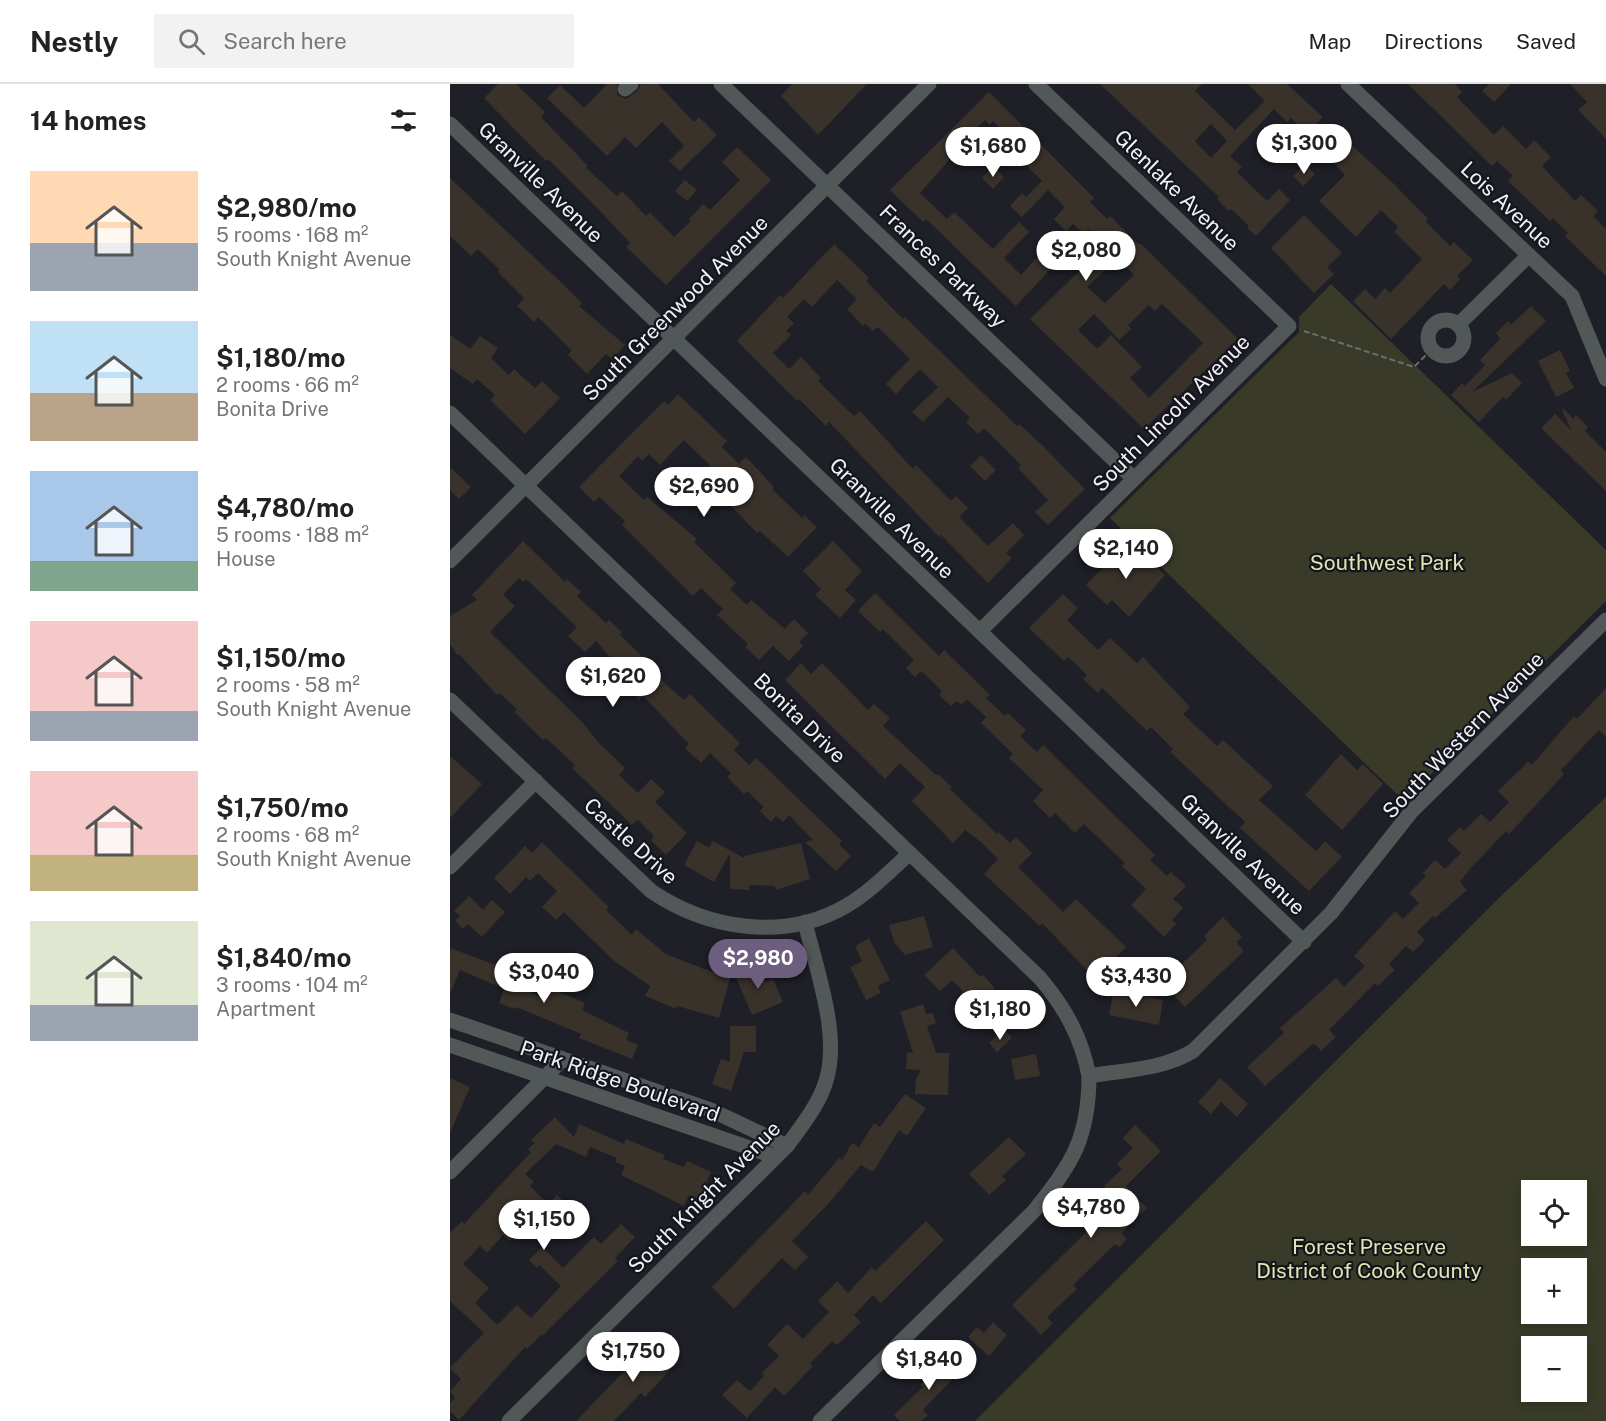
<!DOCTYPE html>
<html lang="en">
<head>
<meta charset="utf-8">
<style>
  :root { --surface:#fff; --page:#f2f2f2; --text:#222; --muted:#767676; --line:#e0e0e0; --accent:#6d5d7e }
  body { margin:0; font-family:"Public Sans",sans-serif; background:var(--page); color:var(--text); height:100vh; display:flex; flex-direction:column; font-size:22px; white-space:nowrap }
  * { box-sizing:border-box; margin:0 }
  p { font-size:20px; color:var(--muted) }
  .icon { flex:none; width:33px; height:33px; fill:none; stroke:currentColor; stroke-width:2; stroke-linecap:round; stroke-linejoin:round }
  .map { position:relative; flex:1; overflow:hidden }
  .details { display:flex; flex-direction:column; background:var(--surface); width:450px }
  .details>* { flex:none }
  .tools { position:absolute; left:1071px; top:1096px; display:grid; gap:12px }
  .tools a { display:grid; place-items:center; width:66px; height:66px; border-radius:0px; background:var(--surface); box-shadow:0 3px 9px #0003; font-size:30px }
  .price { position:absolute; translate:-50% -51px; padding:0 14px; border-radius:21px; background:#fff; color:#222; font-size:20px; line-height:39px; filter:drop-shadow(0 2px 3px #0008) }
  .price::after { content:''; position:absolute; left:50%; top:36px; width:18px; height:14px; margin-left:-9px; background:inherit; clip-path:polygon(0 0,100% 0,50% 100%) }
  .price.selected { background:var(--accent); color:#fff }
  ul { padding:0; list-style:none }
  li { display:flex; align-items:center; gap:18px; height:150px; padding:0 30px }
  li span { display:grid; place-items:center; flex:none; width:168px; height:120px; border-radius:0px; color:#555 }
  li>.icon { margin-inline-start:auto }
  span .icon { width:72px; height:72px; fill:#fffc; stroke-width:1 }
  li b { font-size:26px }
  h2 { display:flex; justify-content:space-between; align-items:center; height:72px; padding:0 30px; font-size:26px }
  header { display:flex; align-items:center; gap:36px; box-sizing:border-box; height:84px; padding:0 30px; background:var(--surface); border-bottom:2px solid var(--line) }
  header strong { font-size:28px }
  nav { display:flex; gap:33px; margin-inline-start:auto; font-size:21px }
  .search { width:420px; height:54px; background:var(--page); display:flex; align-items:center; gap:15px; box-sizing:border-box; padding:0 21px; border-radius:0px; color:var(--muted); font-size:22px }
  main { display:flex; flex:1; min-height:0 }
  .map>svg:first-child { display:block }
  .green { fill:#393b28; fill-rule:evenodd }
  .building { fill:#39322b; fill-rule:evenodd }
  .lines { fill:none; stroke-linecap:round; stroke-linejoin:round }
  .path { stroke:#6c6d74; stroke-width:2; stroke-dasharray:6 3; stroke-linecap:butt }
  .minor { stroke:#525758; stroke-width:15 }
  .labels { text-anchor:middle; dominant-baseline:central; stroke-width:4.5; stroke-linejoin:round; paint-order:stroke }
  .street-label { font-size:21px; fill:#f0f1f7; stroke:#15161d }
  .park-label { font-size:21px; fill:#dfe6af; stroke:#15161d }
</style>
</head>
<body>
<header>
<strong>Nestly</strong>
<div class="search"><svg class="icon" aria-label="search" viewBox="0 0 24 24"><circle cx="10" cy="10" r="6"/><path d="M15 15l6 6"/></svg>Search here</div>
<nav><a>Map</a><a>Directions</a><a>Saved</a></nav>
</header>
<main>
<section class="details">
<h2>14 homes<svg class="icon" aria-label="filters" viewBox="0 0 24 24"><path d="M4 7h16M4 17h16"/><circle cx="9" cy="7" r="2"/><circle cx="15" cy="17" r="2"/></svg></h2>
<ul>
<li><span style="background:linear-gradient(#ffd9b3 60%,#9aa5b1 0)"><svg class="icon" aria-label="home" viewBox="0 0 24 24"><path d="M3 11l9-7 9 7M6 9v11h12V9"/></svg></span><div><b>$2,980/mo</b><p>5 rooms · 168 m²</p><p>South Knight Avenue</p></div></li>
<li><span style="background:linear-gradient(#bfe0f5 60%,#b9a48a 0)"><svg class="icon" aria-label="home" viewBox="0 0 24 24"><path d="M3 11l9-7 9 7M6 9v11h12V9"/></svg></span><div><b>$1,180/mo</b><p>2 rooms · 66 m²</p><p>Bonita Drive</p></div></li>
<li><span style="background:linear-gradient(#a9c7e8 75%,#7fa58c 0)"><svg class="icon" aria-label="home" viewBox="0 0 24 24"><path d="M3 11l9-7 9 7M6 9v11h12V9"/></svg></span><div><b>$4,780/mo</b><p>5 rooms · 188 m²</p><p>House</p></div></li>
<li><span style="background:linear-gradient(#f6c9c9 75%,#9aa5b1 0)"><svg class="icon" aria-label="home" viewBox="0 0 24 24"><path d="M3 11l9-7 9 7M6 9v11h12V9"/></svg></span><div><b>$1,150/mo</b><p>2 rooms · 58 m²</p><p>South Knight Avenue</p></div></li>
<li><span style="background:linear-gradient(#f6c9c9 70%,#c2b280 0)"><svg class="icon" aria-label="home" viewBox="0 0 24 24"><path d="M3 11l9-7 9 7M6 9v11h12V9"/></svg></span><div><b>$1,750/mo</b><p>2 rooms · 68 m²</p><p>South Knight Avenue</p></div></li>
<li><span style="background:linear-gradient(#dfe7d0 70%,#9aa5b1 0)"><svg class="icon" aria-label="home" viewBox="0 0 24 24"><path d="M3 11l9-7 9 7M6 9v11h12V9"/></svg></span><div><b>$1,840/mo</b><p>3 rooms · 104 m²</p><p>Apartment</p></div></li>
</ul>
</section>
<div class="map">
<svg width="1156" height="1337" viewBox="0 0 1156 1337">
  <rect width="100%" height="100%" fill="#1e1f27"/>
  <!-- green -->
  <path class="green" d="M 881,200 L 1156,466 L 1156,517 L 954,717 L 660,434 L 849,248 L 849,233 Z
    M 1156,713 L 1156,1337 L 525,1337 L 1052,811 ZM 1082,1107 L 1126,1107 L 1126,1152 L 1082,1152 ZM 1082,1185 L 1126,1185 L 1126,1230 L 1082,1230 ZM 1082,1263 L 1126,1263 L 1126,1308 L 1082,1308 Z"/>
  <!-- building -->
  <path class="building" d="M 48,0 L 66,0 L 95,28 L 91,33 L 138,82 L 136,84 L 167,112 L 172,107 L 196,132 L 200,128 L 224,153 L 241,137 L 239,135 L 253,120 L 260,126 L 290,96 L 272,78 L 287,63 L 321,96 L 216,201 L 176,163 L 180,159 L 151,128 L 98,75 L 96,77 L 34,14 Z
    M 157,0 L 167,0 L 167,11 L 176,15 L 187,7 L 191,0 L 208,0 L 244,38 L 249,33 L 267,51 L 230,87 L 219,77 L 234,62 L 212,38 L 186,64 L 175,53 L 157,72 L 97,14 L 110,1 L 134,24 Z
    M 342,0 L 417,0 L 368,51 L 331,12 Z
    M 650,0 L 752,0 L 745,7 L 785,46 L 815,17 L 798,0 L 837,0 L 873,33 L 856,50 L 841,34 L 837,38 L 824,25 L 780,72 L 792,83 L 787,88 L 817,117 L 829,105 L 840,116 L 806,152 L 797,144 L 799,142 L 781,125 L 779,127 L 767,115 L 769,113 ZM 761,40 L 777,57 L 761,74 L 745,57 Z
    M 958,0 L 1005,0 L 1012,8 L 1007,13 L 1044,51 L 1053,42 L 1076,65 L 1084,56 L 1101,73 L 1092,82 L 1125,117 L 1131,111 L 1148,127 L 1143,132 L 1156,145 L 1156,192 L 1115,152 L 1118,149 L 1103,134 L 1100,137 L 1058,97 L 1063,92 L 1047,77 L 1042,82 Z
    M 1039,0 L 1061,0 L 1044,18 L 1032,7 Z
    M 1120,0 L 1156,0 L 1156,55 L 1128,26 L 1137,18 Z
    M 539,8 L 644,114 L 640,118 L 657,135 L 660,132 L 688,160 L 690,159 L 788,255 L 694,345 L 580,235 L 655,162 L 638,145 L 634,150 L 623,140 L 616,147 L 604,135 L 615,123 L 598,106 L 572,133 L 560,122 L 572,109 L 576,113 L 592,97 L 563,68 L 568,62 L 543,37 L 540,41 L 535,36 L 497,73 L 500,75 L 470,109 L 497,135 L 504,128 L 543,165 L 569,138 L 579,148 L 554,174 L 571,191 L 596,164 L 609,176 L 566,222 L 476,135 L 473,138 L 440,106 ZM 668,174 L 684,191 L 655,219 L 637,203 ZM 712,220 L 753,259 L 699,314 L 680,294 L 692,283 L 661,251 L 647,265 L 628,246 L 644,230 L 669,256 L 681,245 L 678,241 L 699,221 L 705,227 Z
    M 886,47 L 944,100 L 978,135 L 976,138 L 1000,162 L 1004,158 L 1023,176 L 1007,192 L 1010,195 L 1000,206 L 994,200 L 941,255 L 903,217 L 915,205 L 925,215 L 935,204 L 940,209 L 972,175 L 944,148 L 948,143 L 931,126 L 906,153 L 869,117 L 895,91 L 870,64 Z
    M 829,54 L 839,65 L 827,77 L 816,66 Z
    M 855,80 L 865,90 L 853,102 L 843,92 Z
    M 543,82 L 554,93 L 543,105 L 532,94 Z
    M 0,94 L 117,204 L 132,219 L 129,222 L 175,261 L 162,275 L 156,270 L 137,290 L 118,271 L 122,267 L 88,233 L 84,238 L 67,222 L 74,214 L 48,188 L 50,186 L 28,165 L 21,172 L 0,152 Z
    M 235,96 L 247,106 L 237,117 L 225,107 Z
    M 854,131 L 892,169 L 877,183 L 884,190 L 864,209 L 821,164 Z
    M 384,160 L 419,194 L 416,197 L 453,235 L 455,233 L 567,342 L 569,340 L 592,361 L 635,405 L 598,441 L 585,428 L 598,416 L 568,384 L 571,381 L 534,344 L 528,350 L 516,338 L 520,334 L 498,313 L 473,338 L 462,328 L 488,303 L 470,285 L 446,310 L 436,300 L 460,275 L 428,243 L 423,247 L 416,240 L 413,242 L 397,225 L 407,215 L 387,196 L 362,223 L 354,215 L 337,233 L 344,239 L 336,247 L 341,251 L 323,269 L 339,285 L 351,273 L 371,294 L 368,297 L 404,332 L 410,327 L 463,385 L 466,381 L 501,417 L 506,412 L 518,424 L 509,433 L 538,462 L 563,439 L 574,451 L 556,469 L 562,474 L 538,499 L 491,451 L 489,453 L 379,338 L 376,342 L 349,315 L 347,317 L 287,257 L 330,211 L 333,214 Z
    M 1081,222 L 1096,237 L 1022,308 L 1062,289 L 1072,299 L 1056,316 L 1053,313 L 1029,338 L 1001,311 L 1012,299 L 1015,302 L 1035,281 L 1030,276 L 1050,255 L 1046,249 L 1058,237 L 1061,241 Z
    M 0,251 L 20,265 L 30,252 L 48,264 L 41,274 L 59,291 L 64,285 L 85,304 L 92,297 L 110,314 L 75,350 L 40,316 L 45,311 L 27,295 L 23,300 L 0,284 Z
    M 1110,266 L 1120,287 L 1116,289 L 1124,304 L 1106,313 L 1088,277 Z
    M 228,310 L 277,357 L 272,363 L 289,380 L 296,373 L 324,403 L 322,405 L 352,434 L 354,431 L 367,443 L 338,473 L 310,447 L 307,449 L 250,390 L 260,381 L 234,356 L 210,381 L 199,370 L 192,377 L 188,372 L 169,392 L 194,416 L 197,413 L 247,455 L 244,458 L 286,499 L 280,505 L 297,521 L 301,516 L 335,545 L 344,535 L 358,549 L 349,558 L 353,562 L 339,577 L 323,562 L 309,576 L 295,563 L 298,560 L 267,531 L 273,525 L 251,504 L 243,512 L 172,441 L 175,437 L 149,413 L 144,418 L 129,403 L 214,317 L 218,321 Z
    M 1113,324 L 1123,335 L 1126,331 L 1138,343 L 1135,347 L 1156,368 L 1156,407 L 1091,344 L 1105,330 L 1121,346 L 1112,326 Z
    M 531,371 L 546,386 L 535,397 L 520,382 Z
    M 0,383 L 21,403 L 9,415 L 0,406 Z
    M 73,457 L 115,498 L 117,495 L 131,508 L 127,512 L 143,527 L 156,539 L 159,536 L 172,548 L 170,551 L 201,581 L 198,583 L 220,604 L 234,616 L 240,610 L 290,659 L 284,666 L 299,681 L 306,674 L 392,757 L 389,760 L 401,772 L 386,787 L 355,758 L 363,756 L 339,731 L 333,738 L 326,732 L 321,738 L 310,727 L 314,723 L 297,707 L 294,710 L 277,693 L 281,689 L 260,669 L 251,679 L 235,664 L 239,660 L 193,612 L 189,616 L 178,606 L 184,600 L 146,557 L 135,568 L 118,552 L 127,543 L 76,495 L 73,498 L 69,494 L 53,511 L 65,522 L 40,548 L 132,638 L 149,659 L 175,684 L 169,691 L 188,709 L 201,695 L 215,708 L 205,718 L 237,749 L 216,771 L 201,756 L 204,752 L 188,736 L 182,741 L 122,684 L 125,681 L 96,654 L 93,656 L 64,628 L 67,625 L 49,609 L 47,611 L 9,570 L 7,571 L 0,560 L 0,532 L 27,516 L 22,511 Z
    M 383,457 L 412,487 L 395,506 L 406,516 L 390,534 L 365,511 L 371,505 L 353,487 Z
    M 683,460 L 715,491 L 679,533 L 662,516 L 657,521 L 636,501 L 673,463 L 677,466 Z
    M 425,509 L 489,572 L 494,566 L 540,611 L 536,614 L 555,632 L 558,629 L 576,646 L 570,652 L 587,668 L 593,661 L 705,771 L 700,776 L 717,792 L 721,788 L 736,802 L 723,815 L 733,824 L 722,836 L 726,840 L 714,853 L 681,821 L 696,805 L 672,782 L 675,779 L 634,740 L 625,749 L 605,729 L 600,734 L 583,717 L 593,706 L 559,674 L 563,670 L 531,639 L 536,633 L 517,615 L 511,621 L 507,617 L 501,622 L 489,611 L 492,607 L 471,587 L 465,593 L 456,584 L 464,576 L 433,545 L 430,548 L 408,527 Z
    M 613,510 L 628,524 L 617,536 L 648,566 L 660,554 L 687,579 L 693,573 L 740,623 L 733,630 L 767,662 L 773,656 L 823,702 L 809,716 L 866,767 L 875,757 L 892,773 L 859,807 L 790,744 L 795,738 L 720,668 L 723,665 L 701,643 L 697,647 L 652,604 L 648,609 L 633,595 L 637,591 L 618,573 L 614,577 L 579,544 Z
    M 351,579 L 361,590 L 372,579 L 418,626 L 424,620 L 440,634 L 433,642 L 486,691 L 488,690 L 502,703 L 500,705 L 547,750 L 549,748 L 560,759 L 566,753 L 582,769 L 568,783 L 613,828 L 626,815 L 676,863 L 666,873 L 676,882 L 654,904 L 592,839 L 590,842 L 534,790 L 548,775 L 531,758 L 515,746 L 503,759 L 462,717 L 475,703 L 450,679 L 435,695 L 335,596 Z
    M 1156,604 L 1156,653 L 1149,646 L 1111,686 L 1114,690 L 1086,721 L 1059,750 L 1056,747 L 1020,785 L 1010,798 L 1017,806 L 985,834 L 983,832 L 967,848 L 975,856 L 963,868 L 956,862 L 939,880 L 945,886 L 928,902 L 925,899 L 879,946 L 886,953 L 871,967 L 864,959 L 815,1002 L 797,983 L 834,949 L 830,944 L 886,894 L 894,903 L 915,882 L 904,872 L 945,827 L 953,835 L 969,819 L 959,809 L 976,792 L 973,789 L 985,776 L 995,785 L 1011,769 L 997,756 L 1010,743 L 1014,747 L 1031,730 L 1040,738 L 1059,718 L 1048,707 L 1078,678 L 1082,681 L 1124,632 L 1127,635 Z
    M 891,670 L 907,686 L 913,680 L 933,700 L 892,746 L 855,711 Z
    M 0,672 L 32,700 L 0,734 Z
    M 247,757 L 259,764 L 263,757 L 294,774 L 294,772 L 351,759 L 360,795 L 326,806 L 325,802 L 299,801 L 299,806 L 280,805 L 280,769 L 264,798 L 234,781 Z
    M 92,758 L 159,823 L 156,826 L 182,851 L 186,845 L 216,870 L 254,885 L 268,889 L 269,884 L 282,887 L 269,934 L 227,922 L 226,925 L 195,912 L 200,902 L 163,876 L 114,828 L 106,836 L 92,823 L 107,807 L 88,789 L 80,797 L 76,793 L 60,810 L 44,794 L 75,762 L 82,769 Z
    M 19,812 L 33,826 L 42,816 L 55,828 L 32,853 L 18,840 L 13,845 L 5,837 L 10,832 L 4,827 Z
    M 474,832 L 483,863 L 455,871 L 444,858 L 439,841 Z
    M 773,833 L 792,853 L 786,858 L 794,867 L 735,923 L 712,899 L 757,856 L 754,852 Z
    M 419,854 L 440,896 L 428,902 L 431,909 L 416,916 L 400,883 L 412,877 L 405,862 Z
    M 0,864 L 78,893 L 73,905 L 94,914 L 98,903 L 135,919 L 132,926 L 179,949 L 176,956 L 188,961 L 182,975 L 129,954 L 131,950 L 66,923 L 65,925 L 49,919 L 54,905 L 10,886 L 0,910 Z
    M 503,864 L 530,893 L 533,891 L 545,904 L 528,922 L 502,896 L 490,907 L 474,891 Z
    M 307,880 L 315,898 L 323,895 L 333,918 L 302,931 L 284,889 Z
    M 664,906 L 713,916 L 709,941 L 659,931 Z
    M 473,920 L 476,930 L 483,929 L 486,939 L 477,942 L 486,969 L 499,969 L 498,1011 L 465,1010 L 466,995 L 471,986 L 456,985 L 457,968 L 463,969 L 450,928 Z
    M 280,942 L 306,942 L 306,968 L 294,968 L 281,1007 L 262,1000 L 271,975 L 280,978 Z
    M 554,945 L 562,954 L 547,968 L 539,959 Z
    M 586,970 L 590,992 L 565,996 L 561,975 Z
    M 0,994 L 20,1003 L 0,1049 Z
    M 770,994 L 798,1020 L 787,1033 L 771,1018 L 761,1030 L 748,1018 Z
    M 455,1010 L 476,1024 L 457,1052 L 449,1046 L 423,1088 L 411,1081 L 380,1118 L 342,1157 L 358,1173 L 345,1186 L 332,1174 L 284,1225 L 262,1203 L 355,1107 L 358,1111 L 389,1074 L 392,1076 L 402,1059 L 409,1063 L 424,1039 L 430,1043 Z
    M 105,1033 L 124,1053 L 129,1040 L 174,1060 L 176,1055 L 215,1071 L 213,1075 L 234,1083 L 237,1077 L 261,1088 L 249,1115 L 239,1111 L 234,1122 L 171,1091 L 175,1082 L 165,1078 L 167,1074 L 140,1063 L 136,1073 L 106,1060 L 75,1090 L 84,1098 L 80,1102 L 96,1118 L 59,1157 L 53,1151 L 37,1169 L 30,1162 L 13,1180 L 39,1204 L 25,1219 L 47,1241 L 67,1221 L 81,1234 L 111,1202 L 89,1181 L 87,1184 L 79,1176 L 92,1163 L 113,1184 L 144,1153 L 151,1160 L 171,1140 L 185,1153 L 165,1174 L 168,1177 L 92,1252 L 91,1251 L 77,1265 L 75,1263 L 9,1336 L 0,1327 L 0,1319 L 5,1314 L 0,1307 L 11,1295 L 0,1284 L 34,1249 L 0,1217 L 0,1149 L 12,1137 L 14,1140 L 81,1068 L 78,1065 L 85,1059 L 81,1056 Z
    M 685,1041 L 711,1067 L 676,1102 L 697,1124 L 675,1145 L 672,1150 L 677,1155 L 669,1163 L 665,1160 L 623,1201 L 627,1205 L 597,1233 L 603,1239 L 591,1251 L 562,1221 L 668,1117 L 654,1102 L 672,1085 L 667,1080 L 683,1064 L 673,1054 Z
    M 559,1053 L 576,1070 L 552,1092 L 556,1096 L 539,1111 L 519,1090 Z
    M 107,1111 L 119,1123 L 105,1138 L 92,1126 Z
    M 476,1137 L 494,1156 L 431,1219 L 423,1211 L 404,1231 L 411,1238 L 387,1261 L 382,1257 L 360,1280 L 363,1282 L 334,1312 L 325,1303 L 297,1334 L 272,1311 L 287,1296 L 300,1307 L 314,1292 L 312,1289 L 329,1272 L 317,1261 L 337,1240 L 353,1255 L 379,1228 L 368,1217 L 387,1197 L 398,1209 L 422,1183 L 425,1187 Z
    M 543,1238 L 557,1251 L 539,1272 L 518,1253 L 527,1243 L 534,1249 Z
    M 207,1253 L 229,1276 L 207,1300 L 195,1313 L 191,1309 L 164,1337 L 126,1337 Z
    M 498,1271 L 512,1285 L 473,1326 L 478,1331 L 471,1337 L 450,1337 L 444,1331 L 473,1303 L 470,1301 Z"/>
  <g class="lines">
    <!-- path -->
    <path class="path" d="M 854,247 L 964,283 L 982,265"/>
    <!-- minor -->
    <path class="minor" d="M 271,0 L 684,395
      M 898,0 L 1122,212 L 1156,295
      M 175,5 L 181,0
      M 0,40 L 854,858
      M978 254a18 18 0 1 1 36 0a18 18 0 1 1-36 0Z
      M 1008,241 L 1079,171
      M 0,329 L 590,894 C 615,924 631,952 639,992
      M 0,477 L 479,0
      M 530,547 L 839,242 L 586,0
      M 0,616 L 201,807 C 257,845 334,858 396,822 C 420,808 440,787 460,769
      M 0,783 L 86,697
      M 0,936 L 261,1026 L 337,1062
      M 0,961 L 326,1073
      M 0,1088 L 113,975
      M 59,1337 L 337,1062 C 351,1043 366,1024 374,1003 C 393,955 366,886 355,838
      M 370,1337 L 584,1127 C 622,1081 639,1053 639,992 C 673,986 712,986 743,967 L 881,829 L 961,728 L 1156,536"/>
  </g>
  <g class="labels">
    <!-- street labels -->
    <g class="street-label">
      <text transform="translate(91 98) rotate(44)">Granville Avenue</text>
      <text transform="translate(727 106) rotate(44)">Glenlake Avenue</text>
      <text transform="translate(1057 121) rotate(43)">Lois Avenue</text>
      <text transform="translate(493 182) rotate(44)">Frances Parkway</text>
      <text transform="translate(225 224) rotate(-45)">South Greenwood Avenue</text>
      <text transform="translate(721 329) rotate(-45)">South Lincoln Avenue</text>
      <text transform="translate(442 434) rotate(44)">Granville Avenue</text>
      <text transform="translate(350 634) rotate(44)">Bonita Drive</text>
      <text transform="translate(1013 651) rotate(-46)">South Western Avenue</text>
      <text transform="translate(181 757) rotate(42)">Castle Drive</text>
      <text transform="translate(793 770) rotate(44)">Granville Avenue</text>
      <text transform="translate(170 997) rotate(19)">Park Ridge Boulevard</text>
      <text transform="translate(254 1113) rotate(-45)">South Knight Avenue</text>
    </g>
    <!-- park labels -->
    <g class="park-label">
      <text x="937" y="478">Southwest Park</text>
      <text x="919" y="1162">Forest Preserve<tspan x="919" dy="24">District of Cook County</tspan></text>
    </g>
  </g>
</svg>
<div class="tools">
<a><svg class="icon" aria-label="locate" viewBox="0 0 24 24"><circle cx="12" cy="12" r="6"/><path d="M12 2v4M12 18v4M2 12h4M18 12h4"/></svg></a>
<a>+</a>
<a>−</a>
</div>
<b class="price" style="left:854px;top:91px">$1,300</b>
<b class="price" style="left:543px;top:94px">$1,680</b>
<b class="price" style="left:636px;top:198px">$2,080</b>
<b class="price" style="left:254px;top:434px">$2,690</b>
<b class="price" style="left:676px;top:496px">$2,140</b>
<b class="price" style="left:163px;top:624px">$1,620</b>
<b class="price selected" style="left:308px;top:906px">$2,980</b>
<b class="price" style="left:94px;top:920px">$3,040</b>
<b class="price" style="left:686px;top:924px">$3,430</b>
<b class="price" style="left:550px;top:957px">$1,180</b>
<b class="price" style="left:641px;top:1155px">$4,780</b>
<b class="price" style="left:94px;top:1167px">$1,150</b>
<b class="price" style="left:183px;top:1299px">$1,750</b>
<b class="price" style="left:479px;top:1307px">$1,840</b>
</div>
</main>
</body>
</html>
